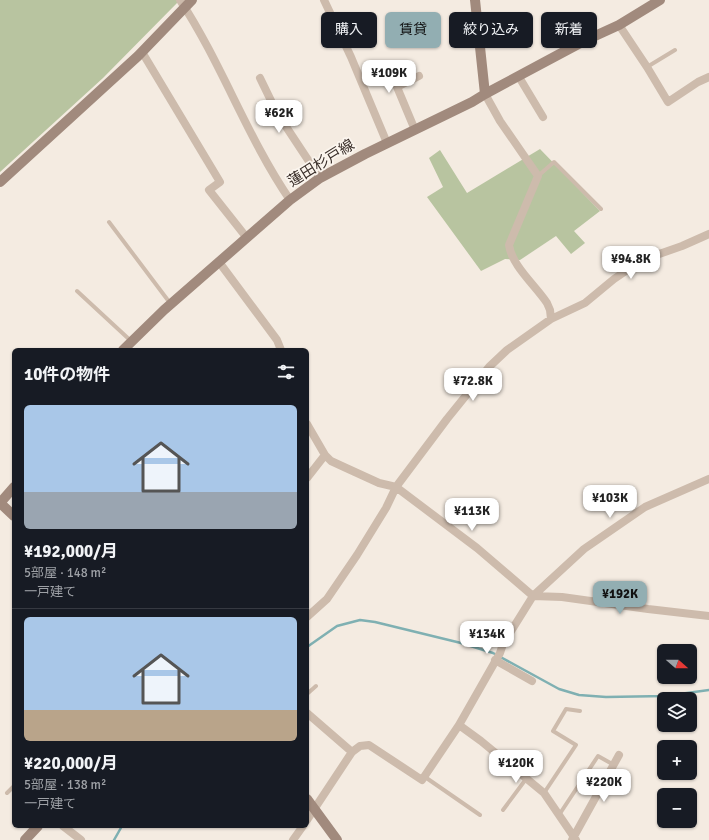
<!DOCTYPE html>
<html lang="ja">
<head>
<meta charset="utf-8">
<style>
  :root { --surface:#171b24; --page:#242831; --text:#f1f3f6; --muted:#9ea1a6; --line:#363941; --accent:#92aeb2 }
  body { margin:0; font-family:Signika,"Noto Sans JP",sans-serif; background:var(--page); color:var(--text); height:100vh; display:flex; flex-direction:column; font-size:15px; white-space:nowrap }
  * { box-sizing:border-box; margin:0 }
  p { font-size:13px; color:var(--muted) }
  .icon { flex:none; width:22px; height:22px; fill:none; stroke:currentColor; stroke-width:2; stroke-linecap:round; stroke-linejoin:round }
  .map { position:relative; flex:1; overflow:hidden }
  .panel { position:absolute; left:12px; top:348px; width:297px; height:480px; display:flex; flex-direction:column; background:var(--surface); border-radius:6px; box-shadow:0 1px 3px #0004 }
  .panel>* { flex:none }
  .banner { position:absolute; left:321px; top:12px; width:328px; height:36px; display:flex; gap:8px }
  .needle { width:26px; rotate:110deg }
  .tools { position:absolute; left:657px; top:644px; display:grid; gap:8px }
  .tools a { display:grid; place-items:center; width:40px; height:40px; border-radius:6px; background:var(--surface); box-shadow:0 1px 3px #0004; font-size:20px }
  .price { position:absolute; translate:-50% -34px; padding:0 9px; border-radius:8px; background:#fff; color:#222; font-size:13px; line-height:26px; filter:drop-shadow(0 1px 2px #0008) }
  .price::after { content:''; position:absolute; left:50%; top:24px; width:12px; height:9px; margin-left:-6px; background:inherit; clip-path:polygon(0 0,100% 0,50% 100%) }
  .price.current { background:var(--accent); color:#111 }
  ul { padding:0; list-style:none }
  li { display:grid; align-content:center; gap:8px; height:212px; padding:0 12px }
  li+li { border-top:1px solid var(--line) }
  li span { display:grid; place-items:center; height:124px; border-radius:6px; color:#555 }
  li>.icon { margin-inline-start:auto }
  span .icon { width:72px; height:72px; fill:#fffc; stroke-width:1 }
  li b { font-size:17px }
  h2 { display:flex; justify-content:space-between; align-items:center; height:48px; padding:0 12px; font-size:17px }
  .chip { padding:0 14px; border-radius:6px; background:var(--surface); box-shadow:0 1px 3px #0004; font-size:14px; line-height:36px }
  .chip.current { background:var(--accent); color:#111 }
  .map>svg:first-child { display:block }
  .green { fill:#b8c4a0 }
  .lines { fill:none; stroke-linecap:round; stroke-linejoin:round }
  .stream { stroke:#7fb0b2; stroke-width:2.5 }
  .lane { stroke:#cdbbac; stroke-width:4 }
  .street { stroke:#cdbbac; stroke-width:8 }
  .secondary { stroke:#a18a7d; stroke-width:10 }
  .labels { text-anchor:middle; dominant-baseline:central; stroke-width:3.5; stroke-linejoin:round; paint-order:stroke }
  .street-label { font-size:15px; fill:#3b302b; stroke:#fbf5ee }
</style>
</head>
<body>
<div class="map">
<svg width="709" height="840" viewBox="0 0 709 840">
  <rect width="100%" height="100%" fill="#f4ebe1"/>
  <!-- green -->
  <path class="green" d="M 0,0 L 177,0 L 178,2 L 103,78 L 0,172 Z
    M 540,149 L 600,211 L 574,231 L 585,243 L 571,254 L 556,236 L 520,260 L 505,259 L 481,271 L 427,197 L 443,187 L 429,158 L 440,150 L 467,193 Z"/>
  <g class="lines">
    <!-- stream -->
    <path class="stream" d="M 307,647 L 337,626 L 360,620 L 375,622 L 461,643 L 493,653 L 559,689 L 579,695 L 606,697 L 665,696 L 709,690
      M 114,840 L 122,826"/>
    <!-- lane -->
    <path class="lane" d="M 647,67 L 675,50
      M 538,176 L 554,162 L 601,209
      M 109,222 L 170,303
      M 77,291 L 131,341
      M 307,694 L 316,686
      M 425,777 L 480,815
      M 7,793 L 14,786
      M 544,793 L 576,745 L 553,731 L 566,709 L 580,711
      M 503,810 L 526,779
      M 559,815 L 598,756 L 614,765"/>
    <!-- street -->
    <path class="street" d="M 180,0 C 222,64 247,137 290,200
      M 324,0 L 351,57 L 387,143
      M 619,25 L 647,67 L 668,102 L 698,82 L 709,77
      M 142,52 L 220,182 L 209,190 L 247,238
      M 519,77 L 543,117
      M 260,78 L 277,113 L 320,178
      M 485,94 L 500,121 L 538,176 L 509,245 C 512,266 535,285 547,303 L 550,310 L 551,319
      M 415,130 L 397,87 L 419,76
      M 219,262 L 277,340 L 281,350
      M 307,424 L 325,455
      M 307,478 L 325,455 L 331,461 L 344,467 L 379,483 L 396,487 L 477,548 L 533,596 L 562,597 L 648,609 L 709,616
      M 307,617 L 327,599 L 357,555 L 386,508 L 396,487 L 447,419 L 489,367 L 507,350 L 551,319 L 585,303 L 614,279 L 642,260 L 682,246 L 709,234
      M 495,660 L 532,681
      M 307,713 L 352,752
      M 459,725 L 481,741 L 544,793 L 576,840
      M 307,820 L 352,752 L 360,746 L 369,745 L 422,780 L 459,725 L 500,653 L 503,644 L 533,596 L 584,549 L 645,507 L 709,479
      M 63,826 L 81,840
      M 293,840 L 303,826
      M 572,840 L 619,755"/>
    <!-- secondary -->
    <path class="secondary" d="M 485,94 L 584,41 L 619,25 L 660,0
      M 0,182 L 138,56 L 192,0
      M 123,350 L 164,310 L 290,200 L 320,178 L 365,154 L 472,102 L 485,94 L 475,0
      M 14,487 L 0,503 L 14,516
      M 307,799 L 337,840
      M 25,840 L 38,826"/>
  </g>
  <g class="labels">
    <!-- street labels -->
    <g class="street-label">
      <text transform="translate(321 163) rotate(-32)">蓮田杉戸線</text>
    </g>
  </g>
</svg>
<div class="tools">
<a><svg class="needle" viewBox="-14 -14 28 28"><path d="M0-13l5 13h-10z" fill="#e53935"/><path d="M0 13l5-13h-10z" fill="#9ea1a6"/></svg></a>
<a><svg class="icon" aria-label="layers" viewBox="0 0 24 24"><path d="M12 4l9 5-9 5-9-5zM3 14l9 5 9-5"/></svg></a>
<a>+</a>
<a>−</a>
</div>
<b class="price" style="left:389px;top:94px">¥109K</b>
<b class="price" style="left:279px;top:134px">¥62K</b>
<b class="price" style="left:631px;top:280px">¥94.8K</b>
<b class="price" style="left:473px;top:402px">¥72.8K</b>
<b class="price" style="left:610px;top:519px">¥103K</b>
<b class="price" style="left:472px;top:532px">¥113K</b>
<b class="price current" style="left:620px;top:615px">¥192K</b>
<b class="price" style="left:487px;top:655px">¥134K</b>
<b class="price" style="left:516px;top:784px">¥120K</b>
<b class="price" style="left:604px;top:803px">¥220K</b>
<div class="banner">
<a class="chip">購入</a>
<a class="chip current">賃貸</a>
<a class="chip">絞り込み</a>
<a class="chip">新着</a>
</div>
<section class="panel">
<h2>10件の物件<svg class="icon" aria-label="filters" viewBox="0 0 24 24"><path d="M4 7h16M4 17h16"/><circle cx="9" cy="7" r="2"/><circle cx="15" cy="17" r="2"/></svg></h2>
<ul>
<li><span style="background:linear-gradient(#a9c7e8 70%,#9aa5b1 0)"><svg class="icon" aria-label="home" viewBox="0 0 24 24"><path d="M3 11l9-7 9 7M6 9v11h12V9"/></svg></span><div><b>¥192,000/月</b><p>5部屋 · 148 m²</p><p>一戸建て</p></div></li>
<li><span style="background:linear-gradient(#a9c7e8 75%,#b9a48a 0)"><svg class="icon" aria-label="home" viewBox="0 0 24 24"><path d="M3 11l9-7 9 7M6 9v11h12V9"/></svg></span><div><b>¥220,000/月</b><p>5部屋 · 138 m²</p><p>一戸建て</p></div></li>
</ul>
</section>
</div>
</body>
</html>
